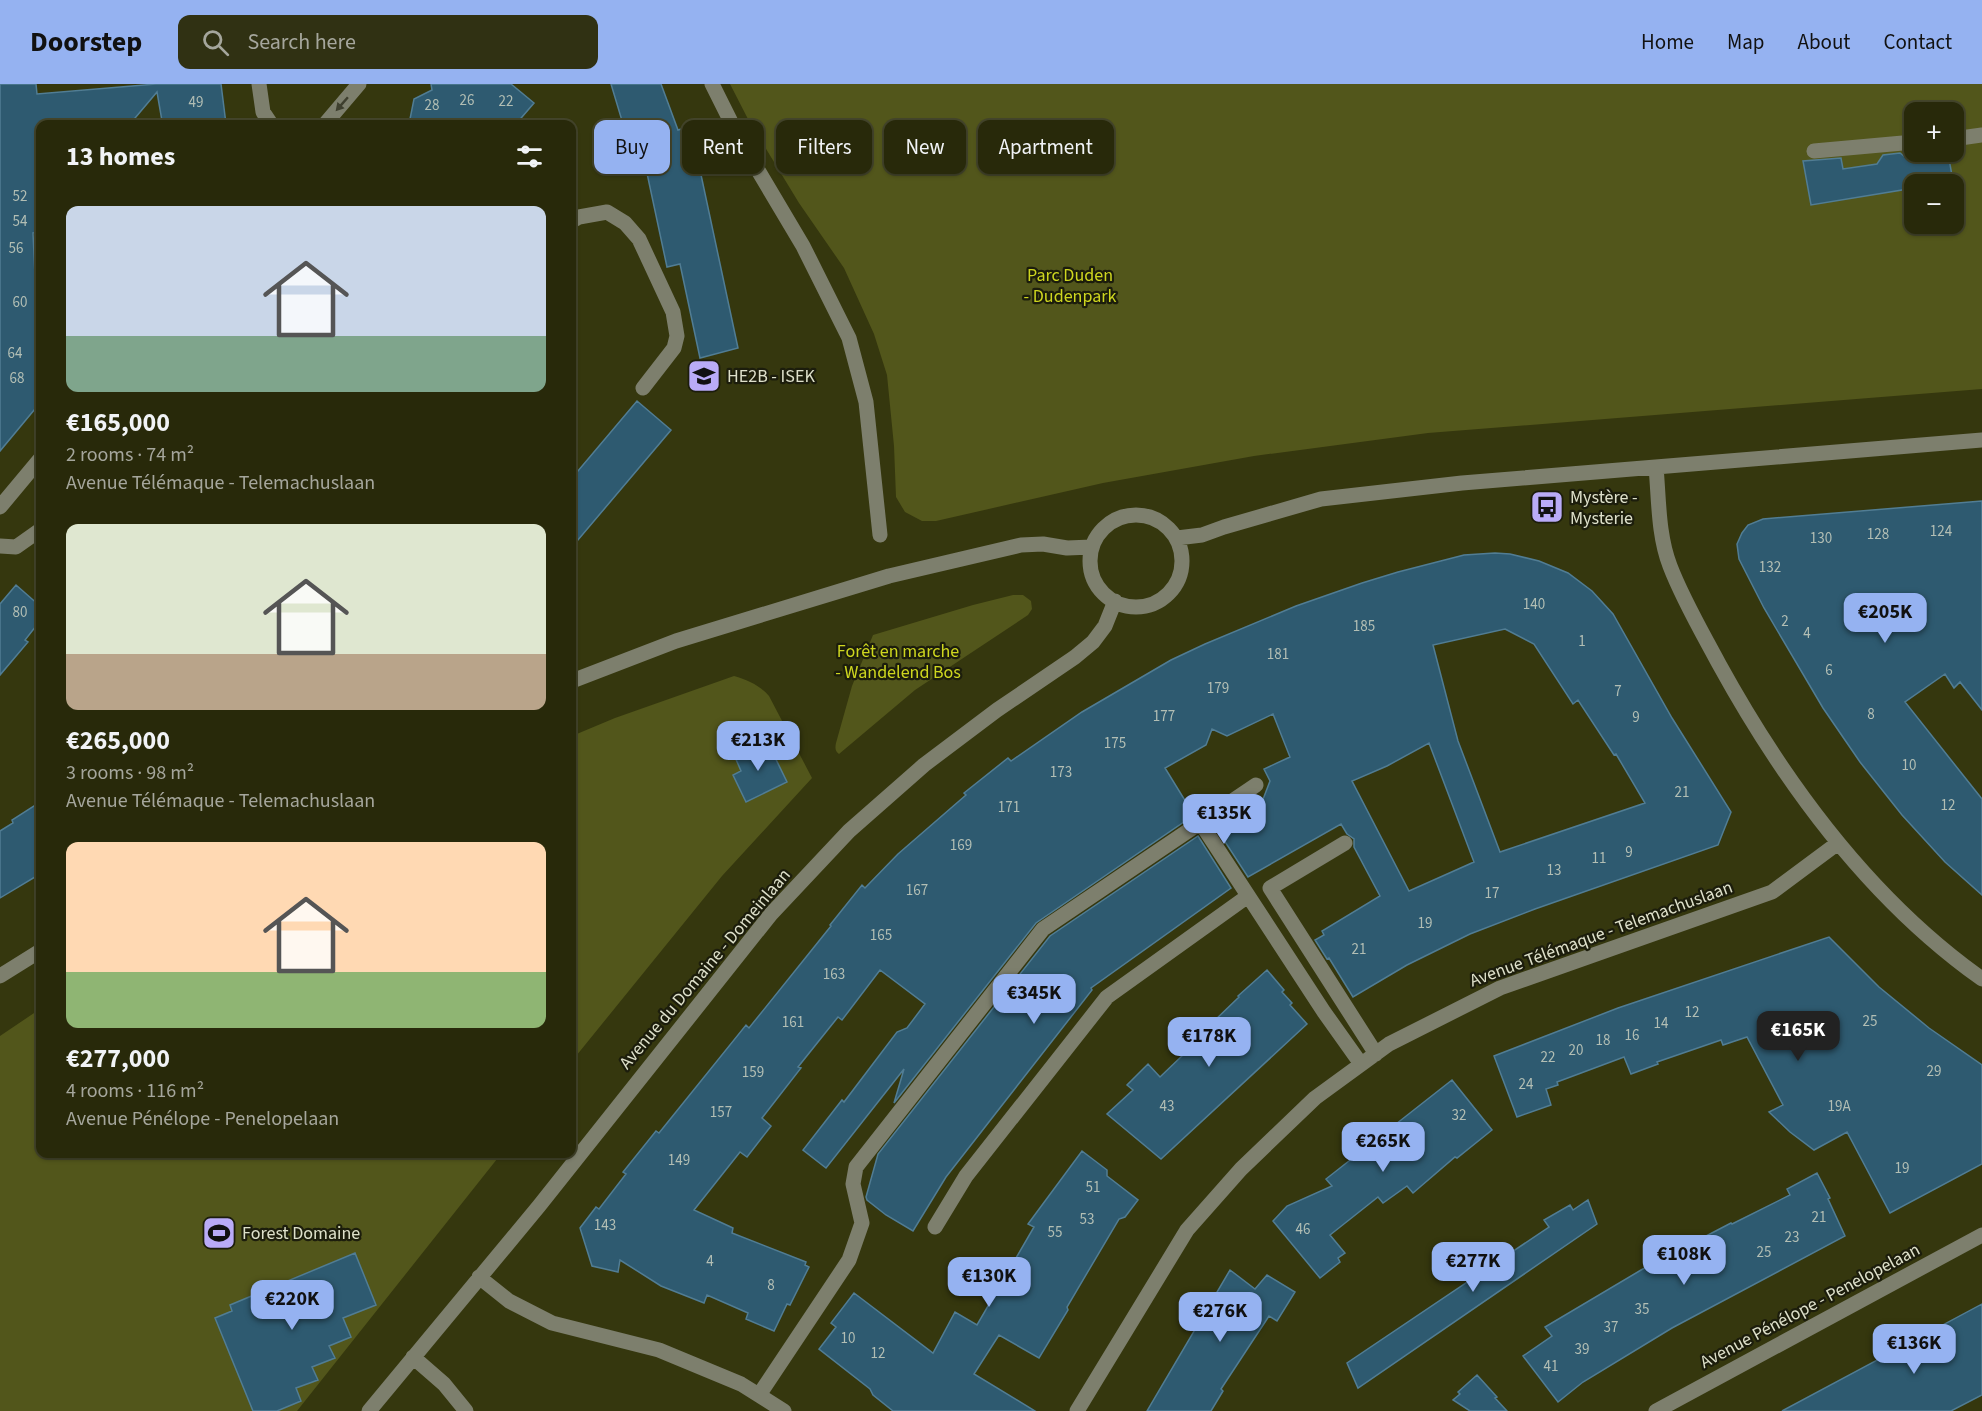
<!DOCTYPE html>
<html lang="en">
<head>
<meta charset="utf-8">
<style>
  :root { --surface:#28290a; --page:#303113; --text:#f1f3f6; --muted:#a5a69c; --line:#44452b; --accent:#95b2f1 }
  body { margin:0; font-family:"Source Sans 3",sans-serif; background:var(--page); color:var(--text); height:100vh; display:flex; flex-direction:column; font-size:22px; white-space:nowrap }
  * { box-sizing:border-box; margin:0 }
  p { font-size:20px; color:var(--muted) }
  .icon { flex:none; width:33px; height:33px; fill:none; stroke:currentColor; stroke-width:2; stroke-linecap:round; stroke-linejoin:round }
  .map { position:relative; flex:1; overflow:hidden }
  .side { position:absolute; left:36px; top:36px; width:540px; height:1038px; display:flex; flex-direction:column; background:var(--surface); border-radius:12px; box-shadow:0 2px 4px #0004,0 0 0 2px var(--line) }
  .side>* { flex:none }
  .top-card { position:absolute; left:594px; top:36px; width:570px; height:54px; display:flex; gap:12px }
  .controls { position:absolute; left:1904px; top:18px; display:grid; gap:12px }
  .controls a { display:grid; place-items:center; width:60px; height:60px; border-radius:12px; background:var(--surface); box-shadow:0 2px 4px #0004,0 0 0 2px var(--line); font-size:30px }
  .price { position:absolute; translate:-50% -51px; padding:0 14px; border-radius:12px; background:var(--accent); color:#111; font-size:20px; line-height:39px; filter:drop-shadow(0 2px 3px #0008) }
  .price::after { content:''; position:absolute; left:50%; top:36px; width:18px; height:14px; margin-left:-9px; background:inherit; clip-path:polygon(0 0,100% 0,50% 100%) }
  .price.active { background:#222; color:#fff }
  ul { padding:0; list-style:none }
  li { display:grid; align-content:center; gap:12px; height:318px; padding:0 30px }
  li span { display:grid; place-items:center; height:186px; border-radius:12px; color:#555 }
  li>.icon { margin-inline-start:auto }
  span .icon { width:108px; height:108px; fill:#fffc; stroke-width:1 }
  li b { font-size:26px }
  h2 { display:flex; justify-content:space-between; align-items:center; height:72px; padding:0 30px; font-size:26px }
  .tag { padding:0 21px; border-radius:12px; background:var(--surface); box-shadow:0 2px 4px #0004,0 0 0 2px var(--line); font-size:21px; line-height:54px }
  .tag.active { background:var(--accent); color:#111 }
  header { display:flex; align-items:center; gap:36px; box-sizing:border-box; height:84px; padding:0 30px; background:var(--accent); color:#111 }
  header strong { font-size:28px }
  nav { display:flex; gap:33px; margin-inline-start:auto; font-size:21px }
  .search { width:420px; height:54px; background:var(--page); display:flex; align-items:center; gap:15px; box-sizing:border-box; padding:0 21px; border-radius:12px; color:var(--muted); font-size:22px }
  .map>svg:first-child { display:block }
  .green { fill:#52561b; fill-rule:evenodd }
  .building { fill:#2e5a70; stroke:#517d94; stroke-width:1.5; fill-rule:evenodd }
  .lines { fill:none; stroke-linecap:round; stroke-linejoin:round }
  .minor { stroke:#7d7f6d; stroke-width:15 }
  .oneway { fill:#3e3f2e }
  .labels { text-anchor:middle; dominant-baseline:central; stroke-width:4.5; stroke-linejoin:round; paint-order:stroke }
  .number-label { font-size:15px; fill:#b2beb4 }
  .park-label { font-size:18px; fill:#ced61f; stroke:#1c1d0c }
  .poi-label { font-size:18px; fill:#dee0ca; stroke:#1c1d0c; text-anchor:start }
  .street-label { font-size:18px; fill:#dee0ca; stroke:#1c1d0c }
</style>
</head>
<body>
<header>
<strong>Doorstep</strong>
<div class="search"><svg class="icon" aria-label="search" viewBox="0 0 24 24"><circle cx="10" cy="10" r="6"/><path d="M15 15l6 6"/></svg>Search here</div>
<nav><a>Home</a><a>Map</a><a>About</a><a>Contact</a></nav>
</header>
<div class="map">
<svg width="1982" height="1327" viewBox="0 0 1982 1327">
  <rect width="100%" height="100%" fill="#35370e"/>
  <!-- green -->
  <path class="green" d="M 730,0 L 1982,0 L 1982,305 L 1428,349 L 1254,372 L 1103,399 L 936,437 L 922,437 L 905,428 L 896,413 L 894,362 L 887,291 L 874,250 L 844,184 L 799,119 L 749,37 ZM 1914,28 L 1953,28 L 1953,68 L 1914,68 ZM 1914,100 L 1953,100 L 1953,140 L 1914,140 Z
    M 1013,511 L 1023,511 L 1031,517 L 1032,525 L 1028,531 L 915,606 L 839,670 C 835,667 835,664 836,659 L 852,602 L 873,551 L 973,521 Z
    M 734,592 C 748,596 759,601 769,612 L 812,694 L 722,792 L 572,977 L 572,652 L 615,634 Z
    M 40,925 L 40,1070 L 501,1070 L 297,1327 L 0,1327 L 0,952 Z"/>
  <!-- building -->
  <path class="building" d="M 0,0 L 36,0 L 37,10 L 156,0 L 221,0 L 226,40 L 182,40 L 181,35 L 162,37 L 157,8 L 130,40 L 40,40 L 40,148 L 33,149 L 36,212 L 40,212 L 40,319 L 0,367 Z
    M 431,0 L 511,0 L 534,19 L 516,40 L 409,40 L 414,15 L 432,6 Z
    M 611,0 L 661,0 L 678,46 L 688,43 L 697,72 L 738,264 L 700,274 L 680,180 L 667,183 L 638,47 L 628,50 L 625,40 L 623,40 Z
    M 1927,68 L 1928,79 L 1949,75 L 1953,97 L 1936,100 L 1914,100 L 1914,104 L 1811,121 L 1803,77 L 1841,74 L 1843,85 L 1877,80 L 1883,71 L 1900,69 L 1904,72 Z
    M 637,317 L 671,346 L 572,463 L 572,394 Z
    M 1982,417 L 1982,626 L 1960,598 L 1954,604 L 1945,590 L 1905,618 L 1982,715 L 1982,811 L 1945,778 L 1902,731 L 1860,678 L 1823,624 L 1764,524 L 1739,475 L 1737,460 L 1742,449 L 1748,441 L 1763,435 Z
    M 1495,469 L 1510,470 L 1539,477 L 1568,489 L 1592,507 L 1613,530 L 1672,634 L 1731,728 L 1718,761 L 1535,825 L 1470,850 L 1407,881 L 1353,913 L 1329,874 L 1327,875 L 1315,856 L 1324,851 L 1322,847 L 1380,812 L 1354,763 L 1354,755 L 1347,750 L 1341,740 L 1248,793 L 1218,747 L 1251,722 L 1262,718 L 1270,697 L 1264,685 L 1290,673 L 1273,630 L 1227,652 L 1212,645 L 1206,661 L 1165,684 L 1194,731 L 1036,839 L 894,1019 L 904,985 L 826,1084 L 803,1066 L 842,1016 L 844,1018 L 897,948 L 907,944 L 925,920 L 880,886 L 842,936 L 838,933 L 798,983 L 801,984 L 762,1034 L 771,1042 L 747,1073 L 740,1068 L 694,1126 L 733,1144 L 732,1149 L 806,1178 L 805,1181 L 809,1183 L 790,1221 L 787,1220 L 774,1247 L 746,1235 L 748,1229 L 707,1211 L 704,1219 L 661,1202 L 620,1176 L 618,1188 L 592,1182 L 580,1144 L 596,1123 L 599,1125 L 626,1090 L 623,1088 L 656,1047 L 659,1049 L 746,941 L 749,944 L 831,842 L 830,841 L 862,801 L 865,804 L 898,770 L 966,711 L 964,709 L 1008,674 L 1011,677 L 1082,628 L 1171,576 L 1205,560 L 1296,522 L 1362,499 L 1398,488 L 1464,471 ZM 1505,545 L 1534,560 L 1573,620 L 1578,616 L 1614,671 L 1616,670 L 1645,719 L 1500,768 L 1458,657 L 1433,561 ZM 1429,659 L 1474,778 L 1409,807 L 1352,697 L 1387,682 Z
    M 16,501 L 40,522 L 40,537 L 25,556 L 28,558 L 0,591 L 0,520 Z
    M 767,657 L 787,698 L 746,718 L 733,691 L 741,687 L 735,673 Z
    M 40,718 L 40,790 L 0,814 L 0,747 L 13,739 L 12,736 Z
    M 1198,752 L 1231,804 L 1091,904 L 1092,906 L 946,1093 L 913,1147 L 886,1131 L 867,1116 L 866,1113 L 878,1070 L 1050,852 Z
    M 1829,853 L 1879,903 L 1929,944 L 1982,981 L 1982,1080 L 1890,1129 L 1847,1048 L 1814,1066 L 1790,1048 L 1769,1028 L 1783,1021 L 1747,953 L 1723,961 L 1721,956 L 1657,978 L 1658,980 L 1631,990 L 1624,973 L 1557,998 L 1558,1001 L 1546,1005 L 1551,1021 L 1517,1033 L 1494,972 L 1618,924 Z
    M 1267,886 L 1284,906 L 1282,908 L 1292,919 L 1290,921 L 1307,940 L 1161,1075 L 1107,1030 L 1133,1006 L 1127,1001 L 1148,980 L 1160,993 L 1210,945 L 1211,940 L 1239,913 L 1238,912 Z
    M 1452,996 L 1492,1046 L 1457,1074 L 1455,1073 L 1413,1109 L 1407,1102 L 1383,1119 L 1378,1113 L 1330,1151 L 1345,1169 L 1338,1174 L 1340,1178 L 1320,1194 L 1273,1137 L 1287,1122 L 1332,1102 L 1326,1095 Z
    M 1082,1067 L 1107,1086 L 1107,1092 L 1138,1116 L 1125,1133 L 1119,1135 L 1067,1223 L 1068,1226 L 1039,1274 L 999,1251 L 974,1290 L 1035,1327 L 893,1327 L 873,1311 L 870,1305 L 819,1265 L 836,1243 L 831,1239 L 854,1209 L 933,1269 L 955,1228 L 977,1241 L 1034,1143 L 1028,1140 Z
    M 1817,1089 L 1830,1114 L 1828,1115 L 1845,1152 L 1672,1244 L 1583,1298 L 1558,1318 L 1523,1272 L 1552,1252 L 1545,1243 L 1641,1186 L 1731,1139 L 1732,1140 L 1790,1111 L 1787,1105 Z
    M 1588,1116 L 1597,1140 L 1358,1304 L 1347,1279 L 1549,1143 L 1544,1136 L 1570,1121 L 1573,1126 Z
    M 355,1169 L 376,1221 L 343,1234 L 351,1253 L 329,1262 L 335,1274 L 312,1283 L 318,1296 L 296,1304 L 301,1317 L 277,1327 L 253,1327 L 215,1234 L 232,1227 L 230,1221 Z
    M 1230,1186 L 1255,1205 L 1267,1191 L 1295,1208 L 1277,1237 L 1269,1232 L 1221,1305 L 1223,1307 L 1211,1327 L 1147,1327 Z
    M 1982,1220 L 1982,1311 L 1951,1327 L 1782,1327 Z
    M 1477,1291 L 1497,1313 L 1495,1314 L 1507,1327 L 1470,1327 L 1453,1316 L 1460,1310 L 1458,1308 Z"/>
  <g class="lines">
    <!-- minor -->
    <path class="minor" d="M 259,0 L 263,28 L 271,40
      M 712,0 L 740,56 L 803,162 L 849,254 L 866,318 L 880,451
      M 325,40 L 359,0
      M 1953,55 L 1982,51
      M 1814,67 L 1914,58
      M 572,137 L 579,133 L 607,128 L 625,139 L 639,155 L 673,228 L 677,252 L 674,264 L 643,304
      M 1656,383 C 1659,416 1658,451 1670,482 C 1683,516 1702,548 1719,580 C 1785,700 1869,815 1982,895
      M 0,423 L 40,375
      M1090 477a46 46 0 1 1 92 0a46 46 0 1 1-92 0Z
      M 1177,454 L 1202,451 L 1224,443 L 1321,415 L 1462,399 L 1982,356
      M 0,462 L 16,463 L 40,446
      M 572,597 L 676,557 L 889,492 L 1021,461 L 1043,460 L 1067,464 L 1092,463
      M 1200,738 L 1324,928 L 1361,980
      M 1345,759 L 1270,804 L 1376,970
      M 0,892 L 40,867
      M 935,1143 L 966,1092 L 1107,913 L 1248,812
      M 479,1193 L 509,1217 L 552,1239 L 659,1266 L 741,1300 L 784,1327
      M 413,1273 L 444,1300 L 466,1327
      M 759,1311 L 849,1176 L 862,1139 L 853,1100 L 856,1083 L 1043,845 L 1256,701
      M 369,1327 L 539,1122 L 771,830 L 849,747 L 924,681 L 997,626 L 1075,573 L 1093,558 L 1105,542 L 1115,517
      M 1077,1327 L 1187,1146 L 1241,1085 L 1315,1014 L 1389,960 L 1500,904 L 1772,808 L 1838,759
      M 1656,1327 L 1982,1151"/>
  </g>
  <!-- one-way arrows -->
  <defs><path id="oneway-solid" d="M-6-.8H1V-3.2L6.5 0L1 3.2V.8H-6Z" transform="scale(1.5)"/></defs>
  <use class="oneway" href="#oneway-solid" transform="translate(342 20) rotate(131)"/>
  <!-- icons -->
  <defs>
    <g id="university-square" transform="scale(1.725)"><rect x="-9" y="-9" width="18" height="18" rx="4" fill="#b9abf7" stroke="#1c1d0c"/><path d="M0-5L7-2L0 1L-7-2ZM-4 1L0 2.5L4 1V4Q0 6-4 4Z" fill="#111"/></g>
    <g id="bus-square" transform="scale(1.725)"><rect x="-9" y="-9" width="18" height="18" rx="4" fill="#b9abf7" stroke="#1c1d0c"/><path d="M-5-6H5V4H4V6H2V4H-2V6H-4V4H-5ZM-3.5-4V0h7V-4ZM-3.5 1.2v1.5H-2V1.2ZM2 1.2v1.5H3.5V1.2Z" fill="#111"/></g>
    <g id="stadium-square" transform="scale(1.725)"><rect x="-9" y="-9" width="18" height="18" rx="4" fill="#b9abf7" stroke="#1c1d0c"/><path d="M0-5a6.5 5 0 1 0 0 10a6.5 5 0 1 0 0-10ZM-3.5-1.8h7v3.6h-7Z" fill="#111"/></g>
  </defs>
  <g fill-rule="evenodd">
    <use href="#university-square" x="704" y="292"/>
    <use href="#bus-square" x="1547" y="423"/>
    <use href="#stadium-square" x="219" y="1149"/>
  </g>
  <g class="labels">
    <!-- number labels -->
    <g class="number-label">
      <text x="467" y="16">26</text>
      <text x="506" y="17">22</text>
      <text x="196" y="18">49</text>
      <text x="432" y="21">28</text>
      <text x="20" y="112">52</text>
      <text x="20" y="137">54</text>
      <text x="16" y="164">56</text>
      <text x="20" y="218">60</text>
      <text x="15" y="269">64</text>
      <text x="17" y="294">68</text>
      <text x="1941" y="447">124</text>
      <text x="1878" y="450">128</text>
      <text x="1821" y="454">130</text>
      <text x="1770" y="483">132</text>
      <text x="1534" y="520">140</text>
      <text x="20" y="528">80</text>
      <text x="1785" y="537">2</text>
      <text x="1364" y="542">185</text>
      <text x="1807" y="549">4</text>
      <text x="1582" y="557">1</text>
      <text x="1278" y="570">181</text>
      <text x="1829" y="586">6</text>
      <text x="1218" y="604">179</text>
      <text x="1618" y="607">7</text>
      <text x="1871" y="630">8</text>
      <text x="1164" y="632">177</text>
      <text x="1636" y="633">9</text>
      <text x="1115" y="659">175</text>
      <text x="1909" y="681">10</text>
      <text x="1061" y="688">173</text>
      <text x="1682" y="708">21</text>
      <text x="1948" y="721">12</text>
      <text x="1009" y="723">171</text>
      <text x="961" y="761">169</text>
      <text x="1629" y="768">9</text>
      <text x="1599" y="774">11</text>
      <text x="1554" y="786">13</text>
      <text x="917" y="806">167</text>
      <text x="1492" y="809">17</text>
      <text x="1425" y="839">19</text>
      <text x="881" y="851">165</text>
      <text x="1359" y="865">21</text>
      <text x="834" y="890">163</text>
      <text x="1692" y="928">12</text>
      <text x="1870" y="937">25</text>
      <text x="793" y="938">161</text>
      <text x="1661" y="939">14</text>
      <text x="1632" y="951">16</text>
      <text x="1603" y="956">18</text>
      <text x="1576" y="966">20</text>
      <text x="1548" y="973">22</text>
      <text x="1934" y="987">29</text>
      <text x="753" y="988">159</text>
      <text x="1526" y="1000">24</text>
      <text x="1167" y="1022">43</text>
      <text x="1839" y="1022">19A</text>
      <text x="721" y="1028">157</text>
      <text x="1459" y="1031">32</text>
      <text x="679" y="1076">149</text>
      <text x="1902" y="1084">19</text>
      <text x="1093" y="1103">51</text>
      <text x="1819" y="1133">21</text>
      <text x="1087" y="1135">53</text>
      <text x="605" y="1141">143</text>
      <text x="1303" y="1145">46</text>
      <text x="1055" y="1148">55</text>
      <text x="1792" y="1153">23</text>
      <text x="1764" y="1168">25</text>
      <text x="710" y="1177">4</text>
      <text x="771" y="1201">8</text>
      <text x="1642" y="1225">35</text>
      <text x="1611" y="1243">37</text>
      <text x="848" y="1254">10</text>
      <text x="1582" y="1265">39</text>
      <text x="878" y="1269">12</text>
      <text x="1551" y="1282">41</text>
    </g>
    <!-- park labels -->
    <g class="park-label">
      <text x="1070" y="191">Parc Duden<tspan x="1070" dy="21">- Dudenpark</tspan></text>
      <text x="898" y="567">Forêt en marche<tspan x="898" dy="21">- Wandelend Bos</tspan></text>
    </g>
    <!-- poi labels -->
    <g class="poi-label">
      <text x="727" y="292">HE2B - ISEK</text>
      <text x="1570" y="413">Mystère -<tspan x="1570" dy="21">Mysterie</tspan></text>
      <text x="242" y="1149">Forest Domaine</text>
    </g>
    <!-- street labels -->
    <g class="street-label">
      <text transform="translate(1601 850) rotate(-20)">Avenue Télémaque - Telemachuslaan</text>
      <text transform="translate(705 885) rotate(-50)">Avenue du Domaine - Domeinlaan</text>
      <text transform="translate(1810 1222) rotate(-28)">Avenue Pénélope - Penelopelaan</text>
    </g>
  </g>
</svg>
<div class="controls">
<a>+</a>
<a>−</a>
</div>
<b class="price" style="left:1885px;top:560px">€205K</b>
<b class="price" style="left:758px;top:688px">€213K</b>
<b class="price" style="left:1224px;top:761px">€135K</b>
<b class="price" style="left:1034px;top:941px">€345K</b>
<b class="price active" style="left:1798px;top:978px">€165K</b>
<b class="price" style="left:1209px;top:984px">€178K</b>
<b class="price" style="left:1383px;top:1089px">€265K</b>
<b class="price" style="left:1684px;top:1202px">€108K</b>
<b class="price" style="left:1473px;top:1209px">€277K</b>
<b class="price" style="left:989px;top:1224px">€130K</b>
<b class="price" style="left:292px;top:1247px">€220K</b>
<b class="price" style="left:1220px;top:1259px">€276K</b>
<b class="price" style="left:1914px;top:1291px">€136K</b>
<div class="top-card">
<a class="tag active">Buy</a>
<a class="tag">Rent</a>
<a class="tag">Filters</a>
<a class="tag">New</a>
<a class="tag">Apartment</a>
</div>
<section class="side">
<h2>13 homes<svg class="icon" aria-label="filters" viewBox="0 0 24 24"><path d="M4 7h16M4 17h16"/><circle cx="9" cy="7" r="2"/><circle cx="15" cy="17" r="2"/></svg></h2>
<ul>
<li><span style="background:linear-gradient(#c9d6e8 70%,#7fa58c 0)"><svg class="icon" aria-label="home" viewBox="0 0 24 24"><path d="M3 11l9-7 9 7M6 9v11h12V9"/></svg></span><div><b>€165,000</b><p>2 rooms · 74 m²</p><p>Avenue Télémaque - Telemachuslaan</p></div></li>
<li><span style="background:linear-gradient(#dfe7d0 70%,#b9a48a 0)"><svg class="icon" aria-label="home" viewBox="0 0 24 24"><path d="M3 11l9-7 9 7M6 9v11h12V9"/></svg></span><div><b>€265,000</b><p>3 rooms · 98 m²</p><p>Avenue Télémaque - Telemachuslaan</p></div></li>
<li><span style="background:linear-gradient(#ffd9b3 70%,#8fb573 0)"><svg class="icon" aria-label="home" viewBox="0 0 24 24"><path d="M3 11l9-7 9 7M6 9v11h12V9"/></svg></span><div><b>€277,000</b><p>4 rooms · 116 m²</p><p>Avenue Pénélope - Penelopelaan</p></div></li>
</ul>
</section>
</div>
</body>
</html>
